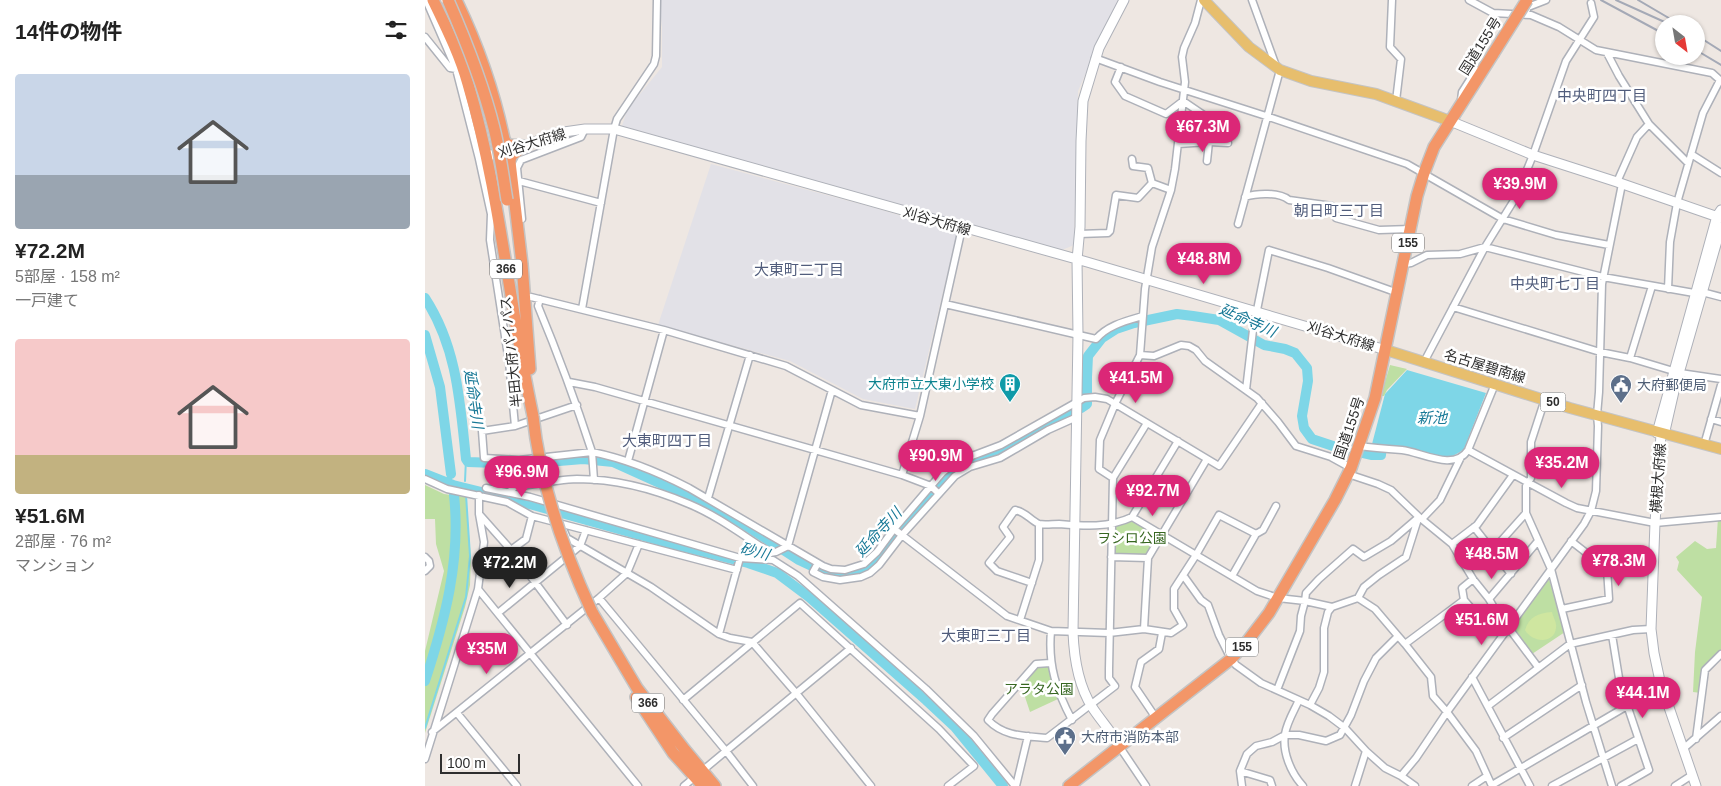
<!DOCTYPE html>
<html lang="ja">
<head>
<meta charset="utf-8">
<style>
  :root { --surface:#fff; --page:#f2f2f2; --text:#222; --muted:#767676; --accent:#db2777 }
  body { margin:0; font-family:Arial,"Noto Sans JP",sans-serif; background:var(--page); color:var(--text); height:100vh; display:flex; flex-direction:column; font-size:19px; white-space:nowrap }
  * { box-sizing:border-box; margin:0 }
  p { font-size:16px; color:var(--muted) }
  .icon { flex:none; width:28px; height:28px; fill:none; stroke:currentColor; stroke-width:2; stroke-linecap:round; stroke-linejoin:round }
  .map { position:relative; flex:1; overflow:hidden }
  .side { display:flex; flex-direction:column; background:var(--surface); width:425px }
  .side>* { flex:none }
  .needle { width:32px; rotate:149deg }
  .fabs { position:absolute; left:1230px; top:15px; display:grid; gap:10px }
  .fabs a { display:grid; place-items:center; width:50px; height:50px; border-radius:50%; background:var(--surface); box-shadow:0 1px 4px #0004; font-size:25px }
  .scale { position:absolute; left:15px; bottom:12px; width:80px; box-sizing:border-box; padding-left:5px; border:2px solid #2e2e2e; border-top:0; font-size:14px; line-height:18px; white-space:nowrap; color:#2e2e2e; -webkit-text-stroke:4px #fff; paint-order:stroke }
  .price { position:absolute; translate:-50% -42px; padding:0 11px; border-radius:18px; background:var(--accent); color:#fff; font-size:16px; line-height:32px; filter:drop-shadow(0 1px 2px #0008) }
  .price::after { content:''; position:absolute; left:50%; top:30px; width:15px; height:11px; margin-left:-8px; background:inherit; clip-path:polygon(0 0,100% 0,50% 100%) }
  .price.selected { background:#222; color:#fff }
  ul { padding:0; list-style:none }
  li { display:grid; align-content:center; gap:10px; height:265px; padding:0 15px }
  li span { display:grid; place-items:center; height:155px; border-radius:5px; color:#555 }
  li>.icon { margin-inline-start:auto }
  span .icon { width:90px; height:90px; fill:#fffc; stroke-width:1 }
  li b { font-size:21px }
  h2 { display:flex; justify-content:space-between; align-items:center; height:60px; padding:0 15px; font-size:21px }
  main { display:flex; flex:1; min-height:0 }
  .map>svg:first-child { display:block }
  .industrial { fill:#e2e1e7 }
  .green { fill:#bedfa3 }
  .pitch { fill:#cfe6a0 }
  .water { fill:#7ed6e7 }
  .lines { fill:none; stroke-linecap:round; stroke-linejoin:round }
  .stream { stroke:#7ed6e7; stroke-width:2 }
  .river { stroke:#7ed6e7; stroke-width:10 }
  .street-casing { stroke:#aeb1b9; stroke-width:9 }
  .secondary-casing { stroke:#aeb1b9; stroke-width:11 }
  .primary-casing { stroke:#c4c4c4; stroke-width:12 }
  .highway-casing { stroke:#c4c4c4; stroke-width:14 }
  .street { stroke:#fff; stroke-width:6 }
  .secondary { stroke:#fff; stroke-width:9 }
  .primary { stroke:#e7be6d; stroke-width:10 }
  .highway { stroke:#f39668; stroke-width:11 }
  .rail { stroke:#a4a9b6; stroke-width:2 }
  .highway-bridge-casing { stroke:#c4c4c4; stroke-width:14; stroke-linecap:butt }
  .highway-bridge { stroke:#f39668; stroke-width:11 }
  .labels { text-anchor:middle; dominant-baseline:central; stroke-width:5; stroke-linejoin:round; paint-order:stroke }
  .shield { fill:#fff; stroke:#6d6d6d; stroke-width:1 }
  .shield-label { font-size:12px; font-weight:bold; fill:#2e2e2e }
  .street-label { font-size:14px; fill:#2e2e2e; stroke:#fff }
  .culture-label { font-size:14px; fill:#0d838f; stroke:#fff; text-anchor:end }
  .service-label { font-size:14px; fill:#4e5e75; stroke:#fff; text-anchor:start }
  .park-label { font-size:14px; fill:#376721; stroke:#fff }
  .neighbourhood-label { font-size:15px; fill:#515d7c; stroke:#fff }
  .water-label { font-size:15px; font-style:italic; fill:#187997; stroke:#fff }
</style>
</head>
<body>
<main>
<section class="side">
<h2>14件の物件<svg class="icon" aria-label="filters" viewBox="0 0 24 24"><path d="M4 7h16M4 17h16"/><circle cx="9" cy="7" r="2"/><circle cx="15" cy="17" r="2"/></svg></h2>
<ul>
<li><span style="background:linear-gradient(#c9d6e8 65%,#9aa5b1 0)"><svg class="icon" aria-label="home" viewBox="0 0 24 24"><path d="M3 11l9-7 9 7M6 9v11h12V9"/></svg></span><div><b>¥72.2M</b><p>5部屋 · 158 m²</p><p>一戸建て</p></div></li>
<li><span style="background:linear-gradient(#f6c9c9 75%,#c2b280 0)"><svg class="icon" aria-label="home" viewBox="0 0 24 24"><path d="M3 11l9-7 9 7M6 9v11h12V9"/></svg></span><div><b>¥51.6M</b><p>2部屋 · 76 m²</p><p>マンション</p></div></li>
</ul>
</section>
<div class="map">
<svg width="1296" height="786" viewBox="0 0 1296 786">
  <rect width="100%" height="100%" fill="#eee7e2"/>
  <!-- industrial -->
  <path class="industrial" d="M 234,0 L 693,0 L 653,91 L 649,245 L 637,250 L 197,126 L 202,110 L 237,67 L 237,27 Z
    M 286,164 L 450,208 L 532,233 L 490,409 L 438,399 L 365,361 L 233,325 Z"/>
  <!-- green -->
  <path class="green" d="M 965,365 L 982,369 L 962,390 L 959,396 L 956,396 Z
    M 0,485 L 19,494 L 41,497 L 46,559 L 45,585 L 40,607 L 0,733 L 0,651 L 19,571 L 11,544 L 10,519 L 0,519 Z
    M 707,518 L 734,536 L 721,555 L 688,555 L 689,525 Z
    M 1293,518 L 1296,518 L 1296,652 L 1285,663 L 1276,668 L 1276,693 L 1268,692 L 1270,652 L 1277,597 L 1252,570 L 1254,562 L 1251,557 L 1270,541 L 1282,549 L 1291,548 Z
    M 1122,578 L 1124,579 L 1140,632 L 1107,654 L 1086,628 Z
    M 623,665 L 633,699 L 605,712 L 596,685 L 612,667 Z"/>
  <!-- pitch -->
  <path class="pitch" d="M 1127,612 C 1128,617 1132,623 1131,628 C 1129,645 1106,642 1100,630 C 1104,617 1113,613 1127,612 Z"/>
  <!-- water -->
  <path class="water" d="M 982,370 L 1061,393 L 1039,449 C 1019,465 1008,455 987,450 C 974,447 960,446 947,444 L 960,394 Z"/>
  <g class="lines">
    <!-- stream -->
    <path class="stream" d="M 40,481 L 41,459
      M 0,728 L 41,597 L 45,556 L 41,495"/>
    <!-- river -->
    <path class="river" d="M 0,298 C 32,347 35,402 41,459 L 43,462 L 98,464 L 158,459 L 188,462 L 272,500 L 314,521 L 374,560 L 406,575 L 419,576 L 429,574 L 446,566 L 461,549 L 482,521 L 527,472 L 547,460 L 583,448 L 619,426 L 656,408 L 662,404 L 662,377 L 663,356 L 677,338 L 691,329 L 709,323 L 752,314 L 768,316 L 794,320 L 839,345 L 860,349 L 870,353 L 882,368 L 883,381 L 877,416 L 879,428 L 887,439 L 911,447 L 946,455 L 956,455 L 957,446
      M 0,335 L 15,387 L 26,474
      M 0,474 L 28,485 L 108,505 L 247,544 L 323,563 L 352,573 L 384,597 L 501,700 L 530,727 L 578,786
      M 0,681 C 20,620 36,560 29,495"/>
    <!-- street casing -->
    <g class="street-casing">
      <path id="street" d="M 1,0 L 31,69 L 54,159 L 66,214 L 65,240 L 84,362 L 90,426
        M 827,0 L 851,66
        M 967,0 L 965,47 L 976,59 L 971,101
        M 1044,0 L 1068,13 L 1106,15 L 1134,27 L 1171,50 L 1287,73 L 1295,80 L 1278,113 L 1252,203 L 1245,242 L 1243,289
        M 1100,14 L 1103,7 L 1121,0
        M 0,37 L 25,68 L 31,69
        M 1182,53 L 1194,76 L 1224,124 L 1263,163
        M 670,58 L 735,82 L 841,116 L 982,164 L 1078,219 L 1131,235 L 1184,245
        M 696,67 L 690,82 L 700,96 L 741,114 L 758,101 L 792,124 L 784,142 L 782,161
        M 1036,100 L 1037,92 L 1051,70
        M 753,144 L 784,142 L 803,143
        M 1266,154 L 1296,173
        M 707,159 L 708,166 L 723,168 L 727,183 L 746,190
        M 94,181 L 176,203
        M 1192,182 L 1212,137 L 1224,124
        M 820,197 C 832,193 854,192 864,200 L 907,206 L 911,218 L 954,230 L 986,229
        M 97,219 L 92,168 L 96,160 L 156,137 L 160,129
        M 813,224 L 855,70
        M 654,234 L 683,233 L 685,231 L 691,195 L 713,198 L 727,183
        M 979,264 L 986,263 L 1002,255 L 1035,254 L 1060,247 L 1178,277 L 1269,293 L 1277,292 L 1296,297
        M 106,297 L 239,330 L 361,366 L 436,405 L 495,416
        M 115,299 L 113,306 C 133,354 151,403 167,452 L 94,460 L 59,458 L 57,431 L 90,426 L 152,405
        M 520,304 L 671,339 C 683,325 701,321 718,316
        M 1028,307 L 1175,352 L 1205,358 L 1227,286
        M 157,309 L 189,129 L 192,119 L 229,64 L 231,56 L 232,0
        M 715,355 L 729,356 L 756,345 L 764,346 L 771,350 L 780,361 L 832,398 L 853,422 L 871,446 L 906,457 L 926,468
        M 1205,358 L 1255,373 L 1296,379
        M 999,362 L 1060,247 L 1091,197 L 1108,155 L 1141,61 L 1169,17 L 1166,3
        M 144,382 L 170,387 L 477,475 L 506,486 L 514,494
        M 821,390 L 828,330 L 844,250 L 903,268 L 973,293
        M 1120,399 L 1106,442 L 1106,478 L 1101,486 L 1101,513 L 1126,569 L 1161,702 L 1187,786
        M 1286,419 L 1296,422
        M 1279,445 L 1296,385
        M 934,446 C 949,448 963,449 977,450 C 996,452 1029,472 1043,450 L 1070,384
        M 1043,450 L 1141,503 L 1152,508 L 1230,523 L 1296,517
        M 203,461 L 239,330
        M 923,474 L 953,484 L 966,490 L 994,517 L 1027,544 L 1048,579 L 1064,599 L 1078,623 L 1083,627 L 1113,667
        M 477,475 L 495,416 L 537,228
        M 688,478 L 674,469 L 675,440 L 690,404 L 715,355 L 720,289 L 727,247 L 746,190 L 750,169 L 760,82 L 757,57 L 759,48 L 770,23 L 776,0
        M 0,479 L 22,489 L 82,502 L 107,516 L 312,570
        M 169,480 L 167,452 C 202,459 233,472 264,488 L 398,566 L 406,569 L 420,570 L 439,564 L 452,552 L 469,529 L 517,473 L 531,462 L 576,445 L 659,398 L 670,397 L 682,399 L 794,466 L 837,403
        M 61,488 L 105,497 L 315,558 L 348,560 L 373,576 L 501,689 L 549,736 L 590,786
        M 84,492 L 90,487 C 111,484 131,480 152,479 C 189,479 229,489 264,504 C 293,516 319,536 346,553
        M 283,498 L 325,355
        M 55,515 L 86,550 L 142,625
        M 707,517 L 832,591 L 853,598 L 880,601 L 881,593 L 894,579 L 928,549 L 939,557 L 966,541 L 994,517
        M 997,519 L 1015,500 L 1036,457
        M 1049,527 L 1086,574
        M 469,529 L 582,616 L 626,631 C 623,665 631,690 647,720
        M 139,531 L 142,538 L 226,587 L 294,634 L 305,638 L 327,642 L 371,693 L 446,786
        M 1027,544 L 1052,525 L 1088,475
        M 86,550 L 101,539 L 107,516
        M 1068,550 L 1101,513
        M 326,556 L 351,552 L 363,546 L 407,390
        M 0,557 L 4,561 L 5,566 L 0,571
        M 686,557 L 723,558
        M 393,563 L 388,572 L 398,577 L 415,580 L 436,577 L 445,573 L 454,565 L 477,535 L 530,476 L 545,467 L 575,458 L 623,430 L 652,417
        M 758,575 L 776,600 L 783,605 L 794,635 L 806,659 L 811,665 L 836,683 L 885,705 L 904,716 L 920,728 L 941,751 L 960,768 L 976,776 L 990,786
        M 807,576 L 831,534 L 838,530 L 851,506
        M 607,583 L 572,571 L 564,563 L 585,537 L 578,527 L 590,510 C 601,512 605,520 614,524 C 619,525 628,524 634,524 C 659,526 684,528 707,517 L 753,441
        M 53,589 L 213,786
        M 174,598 L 301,751 L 259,786
        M 933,598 L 950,609 L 973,636
        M 1064,599 L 1113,541
        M 1039,600 L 1054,617 L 1076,620
        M 1137,609 L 1184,599 L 1182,569 L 1146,541
        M 73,613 L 155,546 L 161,530
        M 595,620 L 614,560 L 614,524
        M 719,629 L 723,558 L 782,459
        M 626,631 L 684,633 L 719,629 L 746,633 L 758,625 L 749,609 L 749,589 L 771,555 L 794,515 L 831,534
        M 294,634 L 315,558
        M 1187,635 L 1195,684 L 1224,770 L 1196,786
        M 980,644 L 1006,677 L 1008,696 L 1022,712 L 1051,751 L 1067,786
        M 625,663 L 611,664 L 567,714 L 563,720 C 579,737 601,736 622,738 L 690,686 L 684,678 L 684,669 L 688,478 L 722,423
        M 1047,677 L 1105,786
        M 852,690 L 875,631 L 876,616 L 880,601 L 907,607
        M 258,700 L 375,603 L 514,729 L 549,766 L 523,786
        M 874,700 C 869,711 862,722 860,734 C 857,752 866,773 878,786
        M 885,705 L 894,688 L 899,672 L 899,628 L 903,612 L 907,607 L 933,598 L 939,587 L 954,575 L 981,557 L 993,519
        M 1063,706 L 1145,644 L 1208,630 L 1226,629
        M 32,713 L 92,786
        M 731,718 L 710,687 L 716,662 L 734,649 L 737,633
        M 7,732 L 174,598 L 202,573 L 214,544
        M 1078,738 L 1157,685
        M 1271,739 L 1280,670 L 1296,654
        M 694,746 L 721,786
        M 1258,749 L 1296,716
        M 0,759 L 53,589 L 59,542 L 54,514 L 54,495
        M 815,771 L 845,780 L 847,786
        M 976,776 L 991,758 L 1022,712 L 1159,524 L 1166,511 L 1171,491 L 1173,426 L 1172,415 L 1174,392 L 1177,284 L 1197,184
        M 1067,785 L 1202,706
        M 328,786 L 301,751 L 426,648
        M 591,786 L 603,736
        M 817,786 L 815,771 L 822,754 L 831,746 L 847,742 L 860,735 L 874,735 L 901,741 L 915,735 L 926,715 L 939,681 L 951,658 L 973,636 L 980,644 L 1039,600 L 1037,588 L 1048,579
        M 930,786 L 941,751
        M 1047,786 L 1062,776
        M 1127,786 L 1213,739
        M 1250,786 L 1267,775"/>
    </g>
    <!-- secondary casing -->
    <g class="secondary-casing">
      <path id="secondary" d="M 1025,121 L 1108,155 L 1192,182 L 1296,218
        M 62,156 L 89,150 L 132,133 L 160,129 L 189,129 L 662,262 L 961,350
        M 1232,433 L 1292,216 L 1296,210
        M 1236,434 L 1230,523 L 1226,629 L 1229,653 L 1235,681 L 1271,786
        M 1239,435 L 1250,387 L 1296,227
        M 694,746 C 687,732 676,721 667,707 C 653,685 649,659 648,632 L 653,335 L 652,260 L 655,227 L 656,141 L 658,101 L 674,48 L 699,0"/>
    </g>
    <!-- primary casing -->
    <g class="primary-casing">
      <path id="primary" d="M 779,0 L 824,47 L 855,70 L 886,81 L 951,94 L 1025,121
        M 961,350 L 1145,408 L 1296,449"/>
    </g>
    <!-- highway casing -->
    <g class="highway-casing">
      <path id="highway" d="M 8,0 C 21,27 35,55 43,84 C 75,192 84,306 108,416
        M 31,0 C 52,43 69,92 79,139 L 82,145 L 99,146
        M 99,146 L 86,156 L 85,162 L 97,264 L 105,369
        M 167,612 L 212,688 L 260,750 L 290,786
        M 211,697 L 248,753 L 278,786
        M 644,786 L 806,659 L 821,643 L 844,613 L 910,500 L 926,468 L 950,398 L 992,196 L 999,173 L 1009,147 L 1068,54"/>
    </g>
    <!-- street -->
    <use href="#street" class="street"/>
    <!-- secondary -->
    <use href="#secondary" class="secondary"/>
    <!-- primary -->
    <use href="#primary" class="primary"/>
    <!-- highway -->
    <use href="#highway" class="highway"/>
    <!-- rail -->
    <path class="rail" d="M 1176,0 L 1239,34
      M 1191,0 L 1244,24
      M 1213,0 L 1254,24
      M 1271,35 L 1296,51
      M 1271,50 L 1296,65"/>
    <!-- highway-bridge casing -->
    <g class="highway-bridge-casing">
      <path id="highway-bridge" d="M 23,0 C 41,41 58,84 69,128 C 75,152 78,176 82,200
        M 1068,54 L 1102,0
        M 108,416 C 115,484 138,549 167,612"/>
    </g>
    <!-- highway-bridge -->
    <use href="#highway-bridge" class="highway-bridge"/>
  </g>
  <!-- icons -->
  <defs>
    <g id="building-pin" transform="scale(1.125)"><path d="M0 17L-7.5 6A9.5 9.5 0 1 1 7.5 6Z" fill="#0f9aa8" stroke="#fff"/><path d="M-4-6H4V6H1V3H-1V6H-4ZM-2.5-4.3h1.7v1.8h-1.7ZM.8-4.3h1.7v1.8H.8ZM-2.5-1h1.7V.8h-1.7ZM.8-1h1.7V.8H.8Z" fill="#fff"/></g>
    <g id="civic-pin" transform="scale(1.125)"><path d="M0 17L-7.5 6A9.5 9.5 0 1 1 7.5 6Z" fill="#5c6f8a" stroke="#fff"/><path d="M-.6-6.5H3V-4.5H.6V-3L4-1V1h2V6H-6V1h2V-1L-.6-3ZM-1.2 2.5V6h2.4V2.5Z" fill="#fff"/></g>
  </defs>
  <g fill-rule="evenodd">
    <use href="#building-pin" x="585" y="384"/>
    <use href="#civic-pin" x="1196" y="385"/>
    <use href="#civic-pin" x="640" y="737"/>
  </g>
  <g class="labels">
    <!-- shield labels -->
    <g class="shield">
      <rect x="967" y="233.5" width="32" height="19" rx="4"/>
      <rect x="65" y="259.5" width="32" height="19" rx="4"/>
      <rect x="1115.5" y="392.5" width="25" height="19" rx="4"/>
      <rect x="801" y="637.5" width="32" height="19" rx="4"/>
      <rect x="207" y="693.5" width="32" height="19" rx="4"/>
    </g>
    <g class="shield-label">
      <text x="983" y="243">155</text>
      <text x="81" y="269">366</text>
      <text x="1128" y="402">50</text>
      <text x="817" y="647">155</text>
      <text x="223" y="703">366</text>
    </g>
    <!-- street labels -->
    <g class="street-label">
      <text transform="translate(1055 46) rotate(-58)">国道155号</text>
      <text transform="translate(107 143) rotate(-17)">刈谷大府線</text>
      <text transform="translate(512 221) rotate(16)">刈谷大府線</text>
      <text transform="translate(916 336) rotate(17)">刈谷大府線</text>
      <text transform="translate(86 352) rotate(-96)">半田大府パイパス</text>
      <text transform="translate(1060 366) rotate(17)">名古屋碧南線</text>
      <text transform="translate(924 428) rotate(-71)">国道155号</text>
      <text transform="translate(1233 478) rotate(-86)">横根大府線</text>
    </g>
    <!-- culture labels -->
    <g class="culture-label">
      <text x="569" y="384">大府市立大東小学校</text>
    </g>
    <!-- service labels -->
    <g class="service-label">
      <text x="1212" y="385">大府郵便局</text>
      <text x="656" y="737">大府市消防本部</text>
    </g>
    <!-- park labels -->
    <g class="park-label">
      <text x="707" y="538">ヲシロ公園</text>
      <text x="614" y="689">アラタ公園</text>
    </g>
    <!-- neighbourhood labels -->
    <g class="neighbourhood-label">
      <text x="1177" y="95">中央町四丁目</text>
      <text x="914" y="210">朝日町三丁目</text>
      <text x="374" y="269">大東町二丁目</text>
      <text x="1130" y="283">中央町七丁目</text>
      <text x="242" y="440">大東町四丁目</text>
      <text x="561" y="635">大東町三丁目</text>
    </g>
    <!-- water labels -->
    <g class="water-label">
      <text transform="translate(823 320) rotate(24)">延命寺川</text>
      <text transform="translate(49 399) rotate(82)">延命寺川</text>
      <text x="1007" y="417">新池</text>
      <text transform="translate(453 532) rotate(-47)">延命寺川</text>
      <text transform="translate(330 551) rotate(15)">砂川</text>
    </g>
  </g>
</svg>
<div class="fabs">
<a><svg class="needle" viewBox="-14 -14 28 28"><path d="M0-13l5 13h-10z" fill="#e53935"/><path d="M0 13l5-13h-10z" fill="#767676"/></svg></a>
</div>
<div class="scale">100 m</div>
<b class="price" style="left:778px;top:153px">¥67.3M</b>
<b class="price" style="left:1095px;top:210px">¥39.9M</b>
<b class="price" style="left:779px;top:285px">¥48.8M</b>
<b class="price" style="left:711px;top:404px">¥41.5M</b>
<b class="price" style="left:511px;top:482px">¥90.9M</b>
<b class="price" style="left:1137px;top:489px">¥35.2M</b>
<b class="price" style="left:97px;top:498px">¥96.9M</b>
<b class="price" style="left:728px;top:517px">¥92.7M</b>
<b class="price" style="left:1067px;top:580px">¥48.5M</b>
<b class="price" style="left:1194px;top:587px">¥78.3M</b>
<b class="price selected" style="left:85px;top:589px">¥72.2M</b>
<b class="price" style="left:1057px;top:646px">¥51.6M</b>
<b class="price" style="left:62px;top:675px">¥35M</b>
<b class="price" style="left:1218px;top:719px">¥44.1M</b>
</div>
</main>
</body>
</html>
